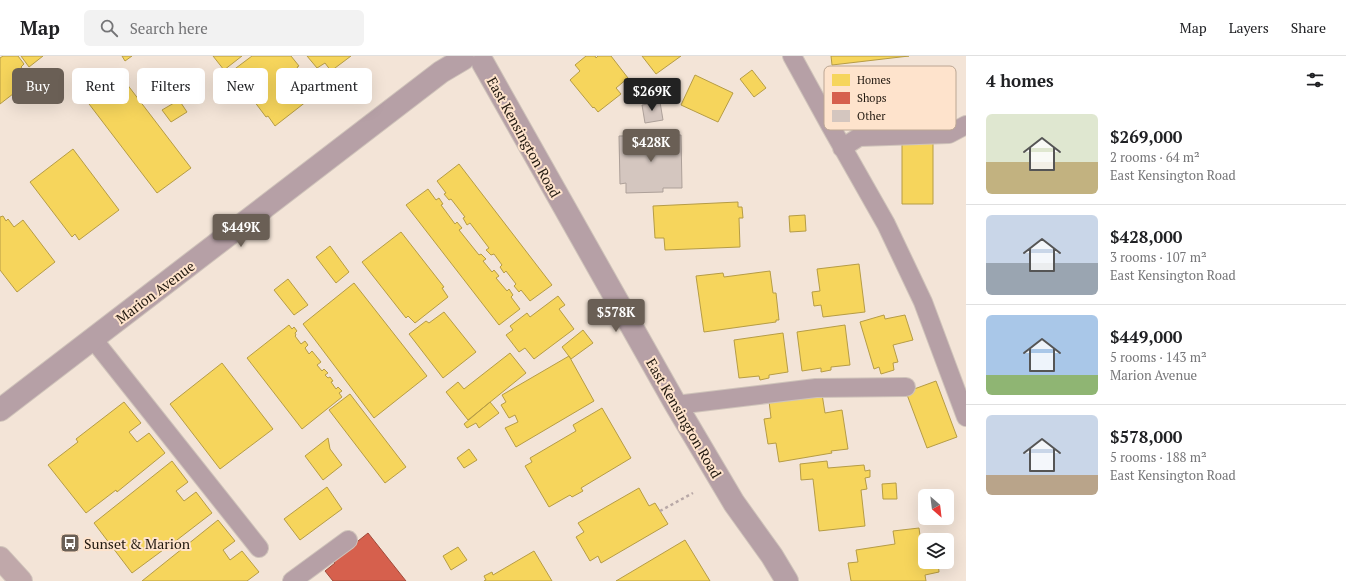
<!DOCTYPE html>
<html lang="en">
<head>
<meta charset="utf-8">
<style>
  :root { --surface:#fff; --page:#f2f2f2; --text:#202124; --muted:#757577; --line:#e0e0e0; --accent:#6a5f55 }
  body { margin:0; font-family:"PT Serif",serif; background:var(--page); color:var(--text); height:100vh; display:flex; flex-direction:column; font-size:15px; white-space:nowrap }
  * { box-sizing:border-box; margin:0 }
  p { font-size:13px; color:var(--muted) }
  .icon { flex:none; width:22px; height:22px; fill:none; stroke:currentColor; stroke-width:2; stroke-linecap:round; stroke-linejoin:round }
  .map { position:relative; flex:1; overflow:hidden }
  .details { display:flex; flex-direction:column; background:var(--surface); width:380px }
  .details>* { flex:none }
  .hud { position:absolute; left:12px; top:12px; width:380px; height:36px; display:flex; gap:8px }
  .needle { width:26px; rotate:152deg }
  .fabs { position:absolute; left:918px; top:433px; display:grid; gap:8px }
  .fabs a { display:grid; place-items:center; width:36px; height:36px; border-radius:6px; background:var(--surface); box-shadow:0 4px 16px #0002; font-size:20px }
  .price { position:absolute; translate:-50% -34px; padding:0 9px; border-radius:4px; background:var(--accent); color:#fff; font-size:13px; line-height:26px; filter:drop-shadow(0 1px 2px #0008) }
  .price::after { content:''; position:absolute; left:50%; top:24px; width:12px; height:9px; margin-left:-6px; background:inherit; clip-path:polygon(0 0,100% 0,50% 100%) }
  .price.on { background:#222; color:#fff }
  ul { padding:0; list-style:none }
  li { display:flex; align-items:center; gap:12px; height:100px; padding:0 20px }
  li+li { border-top:1px solid var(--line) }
  li span { display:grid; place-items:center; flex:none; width:112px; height:80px; border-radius:6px; color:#555 }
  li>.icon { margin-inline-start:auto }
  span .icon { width:48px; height:48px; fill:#fffc; stroke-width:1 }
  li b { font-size:17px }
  h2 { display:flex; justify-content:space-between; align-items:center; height:48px; padding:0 20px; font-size:17px }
  .pill { padding:0 14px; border-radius:6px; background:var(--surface); box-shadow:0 4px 16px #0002; font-size:14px; line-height:36px }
  .pill.on { background:var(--accent); color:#fff }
  header { display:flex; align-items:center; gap:24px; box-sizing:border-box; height:56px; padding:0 20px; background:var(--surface); border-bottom:1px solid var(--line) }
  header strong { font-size:19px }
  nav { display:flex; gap:22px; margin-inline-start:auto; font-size:14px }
  .search { width:280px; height:36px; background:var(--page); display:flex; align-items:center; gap:10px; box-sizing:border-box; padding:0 14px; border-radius:6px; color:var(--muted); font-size:15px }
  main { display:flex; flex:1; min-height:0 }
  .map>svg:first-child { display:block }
  .homes { fill:#f6d55c; stroke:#b69c45 }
  .shops { fill:#d6604d; stroke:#a04a3a }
  .building { fill:#d4c6bf; stroke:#ada099 }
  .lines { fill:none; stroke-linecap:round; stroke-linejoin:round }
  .lane-casing { stroke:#cfc3ba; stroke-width:20 }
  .street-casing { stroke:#cfc3ba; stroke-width:24 }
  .primary-casing { stroke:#cfc3ba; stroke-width:24 }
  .path { stroke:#b8a8a7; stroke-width:2.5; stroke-dasharray:3 3; stroke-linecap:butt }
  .lane { stroke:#b6a0a6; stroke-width:18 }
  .street { stroke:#b6a0a6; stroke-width:22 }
  .primary { stroke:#c0a8aa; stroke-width:22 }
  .labels { text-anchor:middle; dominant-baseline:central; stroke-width:4; stroke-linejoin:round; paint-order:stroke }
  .street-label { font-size:14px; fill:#21180f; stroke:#fee3cc }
  .poi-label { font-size:14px; fill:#21180f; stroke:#fee3cc; text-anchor:start }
  .key { fill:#fee3cc; stroke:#bca693; stroke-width:1 }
  .key-label { font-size:11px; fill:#21180f }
</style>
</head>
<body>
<header>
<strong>Map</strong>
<div class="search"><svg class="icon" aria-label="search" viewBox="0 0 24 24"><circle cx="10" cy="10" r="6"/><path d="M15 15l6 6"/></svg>Search here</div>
<nav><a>Map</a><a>Layers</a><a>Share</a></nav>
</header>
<main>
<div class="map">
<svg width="966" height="525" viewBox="0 0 966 525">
  <rect width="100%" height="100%" fill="#f3e4d7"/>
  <!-- homes -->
  <path class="homes" d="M 3,0 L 18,0 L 24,8 L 21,11 L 31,24 L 0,48 L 0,2 Z
    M 21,0 L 43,0 L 29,11 Z
    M 122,0 L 132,0 L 125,5 Z
    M 213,0 L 242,0 L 224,14 Z
    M 252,0 L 291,0 L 299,10 L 297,11 L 309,27 L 308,29 L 316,38 L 275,70 L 268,60 L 266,61 L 254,45 L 252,46 L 239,29 L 241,27 L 232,15 Z
    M 307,0 L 351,0 L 331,15 L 325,7 L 317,12 Z
    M 586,0 L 595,0 L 596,2 L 598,0 L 611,0 L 628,22 L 616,32 L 621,38 L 598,56 L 594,51 L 593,52 L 570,24 L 580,15 L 575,9 Z
    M 642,0 L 681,0 L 656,18 Z
    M 831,0 L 909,0 L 832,9 Z
    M 752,14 L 766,32 L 754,41 L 740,23 Z
    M 120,19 L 191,112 L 157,137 L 86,44 Z
    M 695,19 L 733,37 L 718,66 L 681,49 Z
    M 179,44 L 187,56 L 171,66 L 162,54 Z
    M 902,87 L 933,87 L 933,148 L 902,148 Z
    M 73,93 L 119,154 L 79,184 L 75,178 L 72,181 L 30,126 Z
    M 459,108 L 552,229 L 530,245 L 521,234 L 519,236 L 514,230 L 516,228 L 506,215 L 504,217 L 500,211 L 502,209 L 494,198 L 491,199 L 486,194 L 489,192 L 470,167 L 467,169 L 463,162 L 465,161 L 451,143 L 449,144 L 444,138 L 446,137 L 437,125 Z
    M 428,133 L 436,144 L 439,142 L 443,148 L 441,149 L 455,168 L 457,166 L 462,172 L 459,174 L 479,199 L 481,198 L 486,203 L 483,205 L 492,216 L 494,214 L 499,220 L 496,222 L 507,235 L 509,233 L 513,239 L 511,241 L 520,253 L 499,269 L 406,149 Z
    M 738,146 L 738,151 L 742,151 L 743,162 L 739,162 L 740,191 L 665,194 L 664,182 L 655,182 L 653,150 Z
    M 805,159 L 806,175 L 790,176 L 789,160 Z
    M 3,160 L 6,165 L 8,163 L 14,171 L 23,164 L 55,206 L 17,236 L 0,214 L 0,161 Z
    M 401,176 L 444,231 L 442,232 L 448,241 L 415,267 L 408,260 L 406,262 L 362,206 Z
    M 330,190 L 349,216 L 336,227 L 316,201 Z
    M 859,208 L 865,256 L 823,261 L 821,249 L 814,250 L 812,236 L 820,235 L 817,213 Z
    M 770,215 L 773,237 L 776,237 L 779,264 L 776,264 L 776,266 L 704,276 L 696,220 L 723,217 L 724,221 Z
    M 288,223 L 308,249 L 294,259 L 274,234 Z
    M 354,227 L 427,320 L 374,362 L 303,268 Z
    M 558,240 L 565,249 L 559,253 L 574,273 L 534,303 L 525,292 L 519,296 L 506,279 L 513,274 L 510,270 L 527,257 L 530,261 Z
    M 444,256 L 476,296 L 443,322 L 409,278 L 426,265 L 429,267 Z
    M 884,259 L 885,263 L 905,259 L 913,284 L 893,289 L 898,306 L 893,307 L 894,314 L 881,318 L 879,311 L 874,313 L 860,266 Z
    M 289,269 L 292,273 L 294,271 L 297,275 L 295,277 L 296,279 L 295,280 L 301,288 L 305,285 L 308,289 L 305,292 L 309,298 L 312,295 L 321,306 L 317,309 L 322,315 L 324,313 L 328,317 L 325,319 L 328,322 L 330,321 L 333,325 L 331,326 L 336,333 L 338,331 L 342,335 L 339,337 L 342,341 L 302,373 L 247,302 Z
    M 845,269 L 850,309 L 831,311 L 831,314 L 821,316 L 821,312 L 802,315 L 797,276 Z
    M 583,274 L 593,287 L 571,303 L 562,291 Z
    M 783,277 L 788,316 L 769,319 L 769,322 L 760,324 L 759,320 L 739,322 L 734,284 Z
    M 510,297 L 526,317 L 468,364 L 446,336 L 458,326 L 464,333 Z
    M 569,300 L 594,345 L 516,391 L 505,372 L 518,366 L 515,359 L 509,362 L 501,349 L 506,346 L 502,339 Z
    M 222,307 L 273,373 L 220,413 L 170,348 Z
    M 936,325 L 957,381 L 927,392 L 906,336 Z
    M 350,338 L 406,411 L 385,427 L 329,354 Z
    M 822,338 L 825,357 L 842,354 L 848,393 L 831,395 L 832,397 L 779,406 L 776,387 L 768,388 L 764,363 L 771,362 L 769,345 Z
    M 124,346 L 141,367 L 129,376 L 137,386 L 149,377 L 165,397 L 117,436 L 116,434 L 86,457 L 48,409 L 78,386 L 76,383 Z
    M 490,346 L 499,357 L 479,372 L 476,367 L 467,372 L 464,368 Z
    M 602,352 L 631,402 L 581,432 L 583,435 L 572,441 L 570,439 L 549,451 L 525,410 L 532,406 L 530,402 L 576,375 L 573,369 Z
    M 328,382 L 330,393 L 342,409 L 323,424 L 305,400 Z
    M 469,393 L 477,404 L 464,412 L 457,402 Z
    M 172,405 L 188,426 L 176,435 L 184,445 L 196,436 L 212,457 L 164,494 L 163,494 L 132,517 L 94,467 Z
    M 827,405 L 828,412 L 864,409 L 865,415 L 870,414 L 870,421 L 865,422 L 867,433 L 861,434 L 865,470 L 819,475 L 813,423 L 801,424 L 800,408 Z
    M 896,427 L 897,443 L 883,443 L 882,428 Z
    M 327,431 L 342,453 L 300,484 L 284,463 Z
    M 639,432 L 649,450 L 655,447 L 668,468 L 601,507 L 598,500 L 590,505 L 576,481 L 584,476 L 578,467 Z
    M 218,464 L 235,485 L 223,494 L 230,504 L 242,495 L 259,516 L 247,525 L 142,525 Z
    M 919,472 L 922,495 L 925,495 L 925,506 L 938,506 L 939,516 L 925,519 L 926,525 L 851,525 L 848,507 L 858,506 L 856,494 L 895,488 L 893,475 Z
    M 685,484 L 710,525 L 616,525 Z
    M 458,491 L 467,504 L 451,514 L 443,500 Z
    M 534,495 L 552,525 L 484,525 L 486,524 L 484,520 L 492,516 L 493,519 Z"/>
  <!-- shops -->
  <path class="shops" d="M 368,477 L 406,525 L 333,525 L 325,515 L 335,507 L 333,505 Z"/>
  <!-- building -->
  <path class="building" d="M 660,46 L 663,64 L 645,67 L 642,49 Z
    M 681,79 L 682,132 L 663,132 L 663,136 L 626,137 L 626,127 L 620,128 L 619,80 Z"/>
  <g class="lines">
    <!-- lane casing -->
    <g class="lane-casing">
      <path id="lane" d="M 792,0 L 831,71 L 886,168 L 923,246 L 966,361
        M 842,92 L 859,81 L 949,78 L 966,69
        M 93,283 L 259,492
        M 676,349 L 816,332 L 906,331
        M 292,525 L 348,484"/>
    </g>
    <!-- street casing -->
    <g class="street-casing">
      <path id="street" d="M 483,7 L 676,349 L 734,447 L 772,500 L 787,525
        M 0,354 L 441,16 L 463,3"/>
    </g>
    <!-- primary casing -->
    <g class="primary-casing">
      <path id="primary" d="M 0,502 L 21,525"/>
    </g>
    <!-- path -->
    <path class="path" d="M 660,455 L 693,437"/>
    <!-- lane -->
    <use href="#lane" class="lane"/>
    <!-- street -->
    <use href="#street" class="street"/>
    <!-- primary -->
    <use href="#primary" class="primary"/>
  </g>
  <!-- icons -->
  <defs>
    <g id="bus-square" transform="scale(1)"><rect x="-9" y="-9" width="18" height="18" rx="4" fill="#6a5f55" stroke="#fee3cc"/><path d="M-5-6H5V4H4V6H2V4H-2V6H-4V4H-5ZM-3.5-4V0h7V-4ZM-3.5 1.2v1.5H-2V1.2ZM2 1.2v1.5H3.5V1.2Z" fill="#fff"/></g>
  </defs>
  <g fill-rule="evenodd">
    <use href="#bus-square" x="70" y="487"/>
  </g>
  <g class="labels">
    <!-- street labels -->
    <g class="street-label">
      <text transform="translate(524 81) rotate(61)">East Kensington Road</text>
      <text transform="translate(155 236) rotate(-37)">Marion Avenue</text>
      <text transform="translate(684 362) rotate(60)">East Kensington Road</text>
    </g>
    <!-- poi labels -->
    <g class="poi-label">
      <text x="84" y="487">Sunset &amp; Marion</text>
    </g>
  </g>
  <!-- legend -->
  <rect x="824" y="10" width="132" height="64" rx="6" class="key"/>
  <rect x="832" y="18" width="18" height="12" fill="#f6d55c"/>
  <rect x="832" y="36" width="18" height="12" fill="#d6604d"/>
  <rect x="832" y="54" width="18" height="12" fill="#d4c6bf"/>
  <g class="key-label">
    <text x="857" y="28">Homes</text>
    <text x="857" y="46">Shops</text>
    <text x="857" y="64">Other</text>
  </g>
</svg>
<div class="fabs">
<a><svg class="needle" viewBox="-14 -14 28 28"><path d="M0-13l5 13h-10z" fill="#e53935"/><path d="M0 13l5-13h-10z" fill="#757577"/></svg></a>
<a><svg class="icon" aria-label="layers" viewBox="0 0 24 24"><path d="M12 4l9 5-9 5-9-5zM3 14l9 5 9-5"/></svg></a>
</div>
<b class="price on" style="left:652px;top:56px">$269K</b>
<b class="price" style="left:651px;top:107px">$428K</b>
<b class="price" style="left:241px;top:192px">$449K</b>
<b class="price" style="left:616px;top:277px">$578K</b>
<div class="hud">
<a class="pill on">Buy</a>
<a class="pill">Rent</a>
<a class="pill">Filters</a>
<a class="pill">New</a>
<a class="pill">Apartment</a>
</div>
</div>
<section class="details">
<h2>4 homes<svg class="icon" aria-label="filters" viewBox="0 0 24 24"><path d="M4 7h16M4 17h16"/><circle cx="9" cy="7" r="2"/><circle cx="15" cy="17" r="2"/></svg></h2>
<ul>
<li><span style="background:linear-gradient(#dfe7d0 60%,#c2b280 0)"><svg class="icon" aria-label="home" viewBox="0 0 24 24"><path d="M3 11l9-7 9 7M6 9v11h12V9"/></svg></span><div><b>$269,000</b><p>2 rooms · 64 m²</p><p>East Kensington Road</p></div></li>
<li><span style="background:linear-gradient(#c9d6e8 60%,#9aa5b1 0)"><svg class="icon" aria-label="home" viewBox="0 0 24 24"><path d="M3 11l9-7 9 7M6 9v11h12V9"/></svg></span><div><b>$428,000</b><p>3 rooms · 107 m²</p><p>East Kensington Road</p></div></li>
<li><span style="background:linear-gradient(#a9c7e8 75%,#8fb573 0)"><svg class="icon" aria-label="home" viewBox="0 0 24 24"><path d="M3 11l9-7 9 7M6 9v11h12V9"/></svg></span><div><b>$449,000</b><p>5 rooms · 143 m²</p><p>Marion Avenue</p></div></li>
<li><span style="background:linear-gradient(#c9d6e8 75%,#b9a48a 0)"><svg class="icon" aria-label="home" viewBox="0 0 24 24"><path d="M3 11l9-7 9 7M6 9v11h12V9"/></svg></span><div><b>$578,000</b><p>5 rooms · 188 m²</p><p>East Kensington Road</p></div></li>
</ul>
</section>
</main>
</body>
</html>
